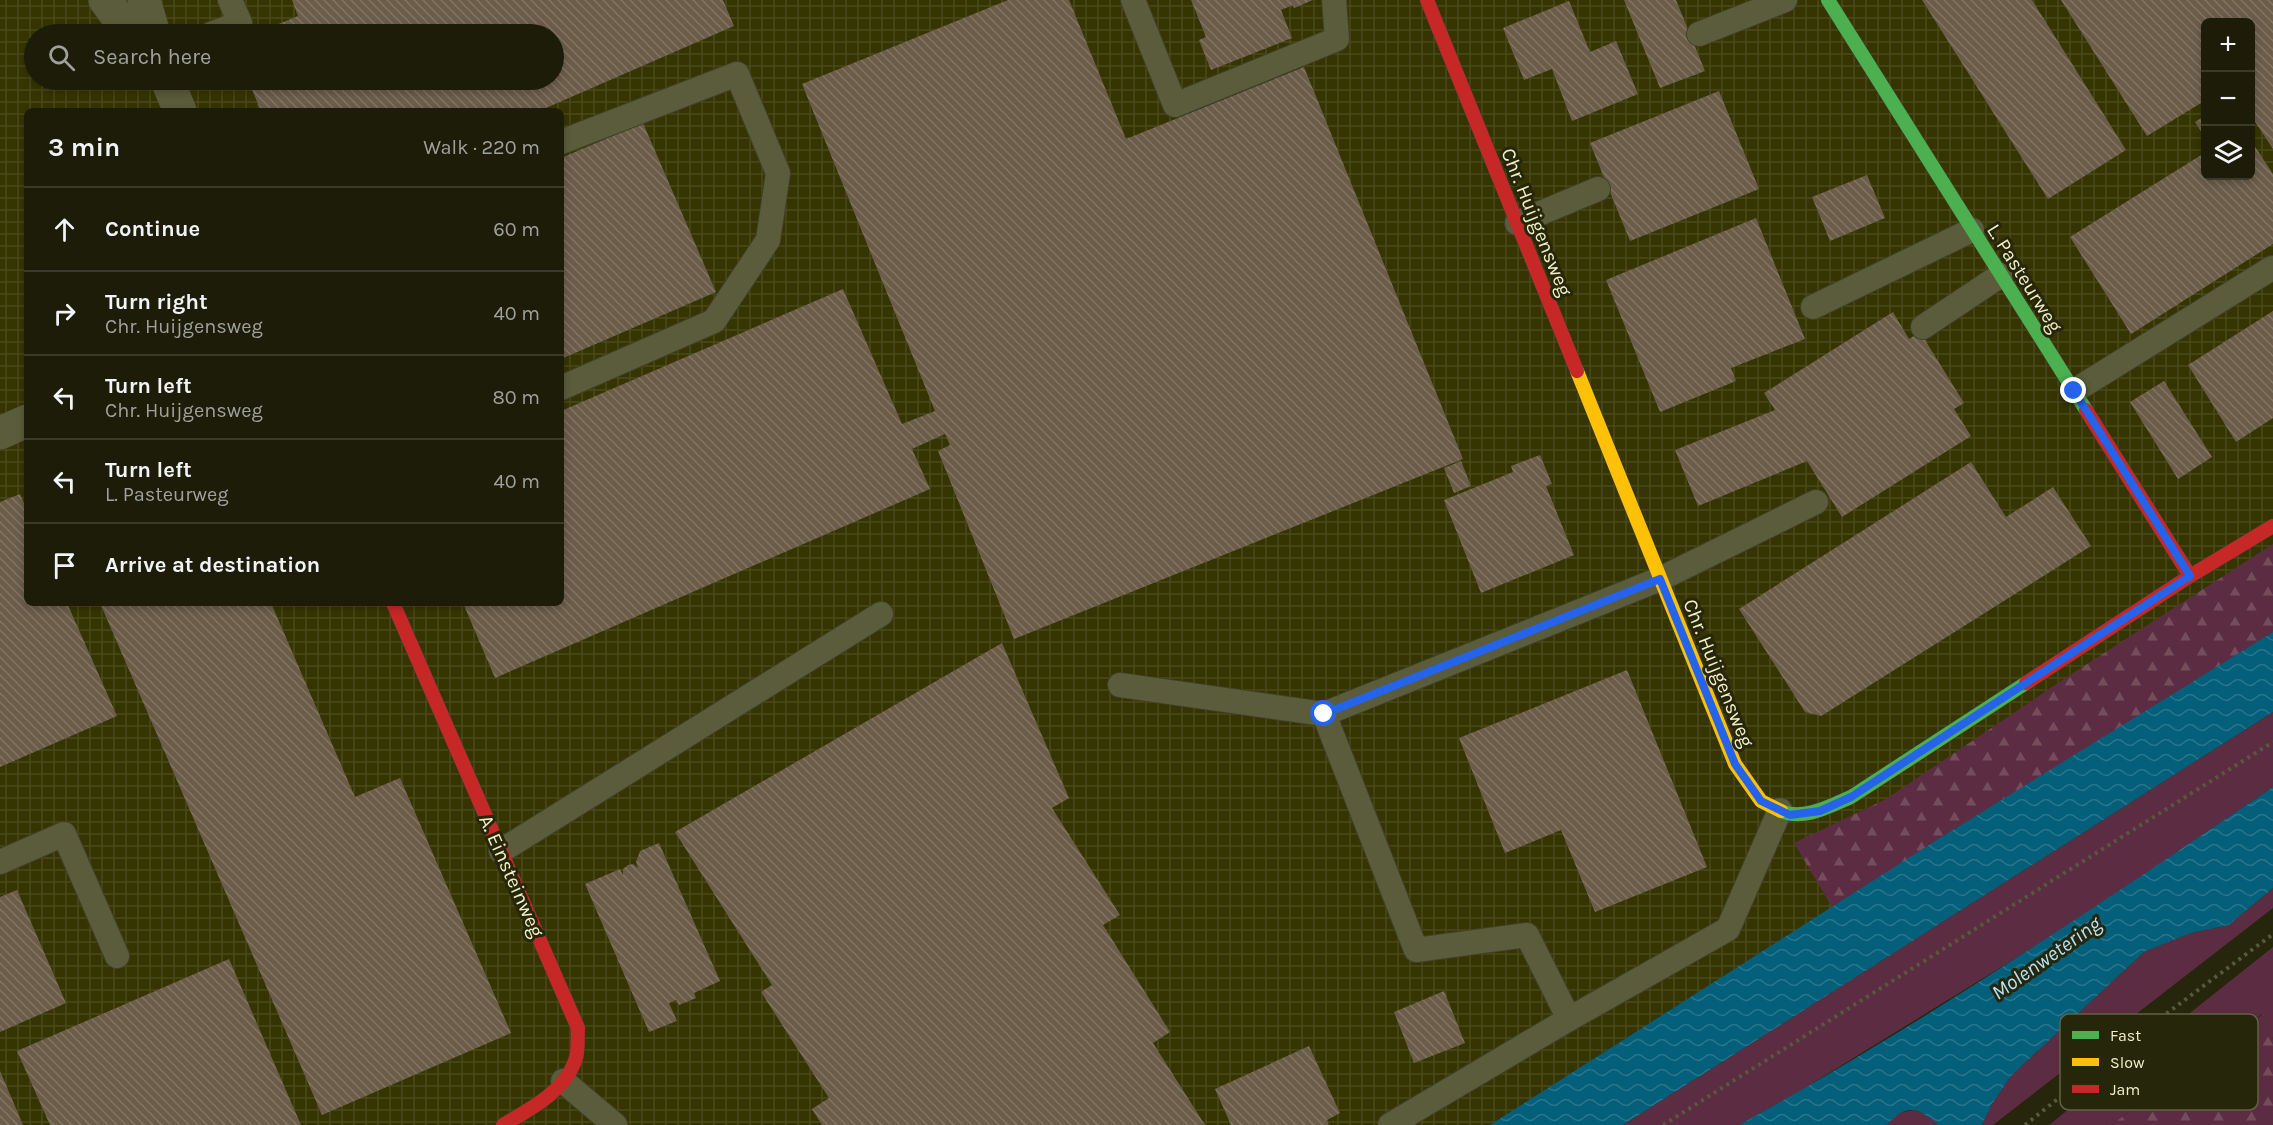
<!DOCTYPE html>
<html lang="en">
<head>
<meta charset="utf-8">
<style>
  body { margin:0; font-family:Karla,sans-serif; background:#292917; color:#f1f3f6 }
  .controls { position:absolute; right:18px; top:18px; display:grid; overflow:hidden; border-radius:9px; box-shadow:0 3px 9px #0003 }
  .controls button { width:54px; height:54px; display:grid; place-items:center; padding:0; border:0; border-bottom:2px solid #3a3a2a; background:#1c1c09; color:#f1f3f6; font:30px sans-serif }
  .stop { position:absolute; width:18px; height:18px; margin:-14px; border:4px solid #2563eb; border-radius:50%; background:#fff }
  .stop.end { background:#2563eb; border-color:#fff; box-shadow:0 2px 6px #0008 }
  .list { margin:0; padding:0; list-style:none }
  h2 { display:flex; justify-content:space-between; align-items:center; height:78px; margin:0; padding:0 24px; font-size:26px }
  h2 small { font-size:20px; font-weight:400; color:#a0a19c }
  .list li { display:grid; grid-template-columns:39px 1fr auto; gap:18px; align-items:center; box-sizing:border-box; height:84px; padding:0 24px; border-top:2px solid #3a3a2a }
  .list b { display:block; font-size:22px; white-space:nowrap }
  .list p { margin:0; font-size:20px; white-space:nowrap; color:#a0a19c }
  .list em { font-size:20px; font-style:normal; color:#a0a19c }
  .icon { flex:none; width:33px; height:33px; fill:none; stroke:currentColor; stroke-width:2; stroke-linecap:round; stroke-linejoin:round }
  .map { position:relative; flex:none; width:2273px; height:1125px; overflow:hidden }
  .search { position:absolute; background:#1c1c09; box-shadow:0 3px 9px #0003; left:24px; top:24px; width:540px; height:66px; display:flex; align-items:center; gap:15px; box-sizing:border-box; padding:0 21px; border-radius:33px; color:#a0a19c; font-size:22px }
  .panel { position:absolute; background:#1c1c09; box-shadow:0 3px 9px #0003; left:24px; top:108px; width:540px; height:498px; border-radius:9px }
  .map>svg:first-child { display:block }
  .industrial { fill:url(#industrial-grid); fill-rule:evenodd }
  .grass { fill:#5c2d42 }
  .forest { fill:url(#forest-firs) }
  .water { fill:url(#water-waves) }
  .building { fill:url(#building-back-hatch) }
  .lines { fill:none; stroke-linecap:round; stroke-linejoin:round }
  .lane-casing { stroke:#40412c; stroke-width:26 }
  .street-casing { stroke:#40412c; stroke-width:34 }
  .fast-casing { stroke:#40412c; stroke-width:15 }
  .slow-casing { stroke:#40412c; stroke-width:15 }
  .jam-casing { stroke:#40412c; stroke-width:15 }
  .path { stroke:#58583e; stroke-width:4; stroke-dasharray:3 4.5; stroke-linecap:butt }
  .lane { stroke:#5b5c3b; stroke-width:24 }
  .street { stroke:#5b5c3b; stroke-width:33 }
  .fast { stroke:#4caf50; stroke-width:14 }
  .slow { stroke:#ffc107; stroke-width:14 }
  .jam { stroke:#c62828; stroke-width:14 }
  .route { stroke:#2563eb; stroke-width:8 }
  .labels { text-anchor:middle; stroke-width:6; stroke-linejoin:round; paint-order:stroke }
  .street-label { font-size:20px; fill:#eff0c7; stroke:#26260b }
  .water-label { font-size:21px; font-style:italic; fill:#b3e3fa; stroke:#26260b }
  .key { fill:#26260b; stroke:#626343; stroke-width:1.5 }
  .key-label { font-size:16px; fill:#eff0c7 }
</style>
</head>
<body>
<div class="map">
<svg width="2273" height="1125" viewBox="0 0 2273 1125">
  <defs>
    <pattern id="industrial-grid" width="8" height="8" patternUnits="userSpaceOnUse" patternTransform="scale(1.5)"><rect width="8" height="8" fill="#363502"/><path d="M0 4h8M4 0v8" fill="none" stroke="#4a491a"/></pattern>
    <pattern id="forest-firs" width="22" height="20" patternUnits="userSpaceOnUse" patternTransform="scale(1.5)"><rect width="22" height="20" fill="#5c2d42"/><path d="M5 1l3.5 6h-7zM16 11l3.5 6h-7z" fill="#744c5c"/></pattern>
    <pattern id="water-waves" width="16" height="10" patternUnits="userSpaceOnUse" patternTransform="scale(1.5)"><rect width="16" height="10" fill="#035f7a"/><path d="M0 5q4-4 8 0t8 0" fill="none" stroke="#28768b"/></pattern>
    <pattern id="building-back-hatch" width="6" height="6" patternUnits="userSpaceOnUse" patternTransform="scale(1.5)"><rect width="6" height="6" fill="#6b5d4a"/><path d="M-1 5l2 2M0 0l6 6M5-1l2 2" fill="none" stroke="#807563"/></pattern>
  </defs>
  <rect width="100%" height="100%" fill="#26260c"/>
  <path class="industrial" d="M0 0H2273V648L1577 1125H0ZM2206 22H2250V176H2206ZM34 34H554V80H34ZM27 111H561V603H27Z"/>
  <g class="grass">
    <path d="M2273 712V787L2068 926 1795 1094 1739 1125H1623Z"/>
    <path d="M2273 888V908L1993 1125H1982L1992 1104 2011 1076 2144 952 2191 933 2229 925Z"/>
    <path d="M2273 947V1039L2262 1014 2111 1125H2049Z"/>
    <path d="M1914 1110 1928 1115 1939 1125H1887L1898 1113Z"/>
  </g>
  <g class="forest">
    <path d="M2273 544V632L1832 907 1794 843 1886 799 2067 677Z"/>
    <path d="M2263 1014 2273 1039V1125H2111Z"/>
  </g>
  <g class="water">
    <path d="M2273 632V712L1623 1125H1490L1932 843Z"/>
    <path d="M2273 787V888L2229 925 2191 933 2144 952 2011 1076 1992 1104 1982 1125H1939C1918 1107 1906 1103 1887 1125H1739C1924 1023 2099 905 2273 787Z"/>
  </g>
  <g class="building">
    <path d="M292 0H723L734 26 539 111H261L248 80H554V34H254L298 16Z"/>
    <path d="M1008 0H1069L1126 139 1304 67 1463 459 1014 639 938 451 950 445 945 434 912 449 930 489 495 678 463 603H561V411L843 289 902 424 935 411 802 84Z"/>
    <path d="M1191 0H1313L1294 8 1293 5 1281 10 1292 38 1211 70 1199 40 1206 37Z"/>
    <path d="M1624 0H1676L1705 71 1660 88Z"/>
    <path d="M1922 0H2032L2126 150 2048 199Z"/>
    <path d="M2061 0H2273V149L2250 114V22H2206V100L2147 136Z"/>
    <path d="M1569 1 1590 52 1616 41 1638 94 1572 121 1552 69 1524 80 1503 28Z"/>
    <path d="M1719 91 1759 189 1630 241 1590 143Z"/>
    <path d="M2206 115V139L2195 122Z"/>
    <path d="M643 123 716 292 561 359V158Z"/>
    <path d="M2250 139 2273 174V244L2131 334 2070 237 2206 152V176H2250Z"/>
    <path d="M1867 175 1885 218 1830 241 1812 197Z"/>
    <path d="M1756 218 1805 339 1731 368 1736 381 1660 412 1606 280Z"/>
    <path d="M2273 311V418L2236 442 2188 365Z"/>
    <path d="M1893 312 1909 339 1920 332 1964 403 1954 409 1971 436 1842 517 1807 461 1698 506 1675 450 1775 410 1764 393Z"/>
    <path d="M2164 381 2212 457 2178 479 2130 402Z"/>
    <path d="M1540 455 1552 484 1546 486 1574 555 1481 593 1444 500 1513 472 1511 466Z"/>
    <path d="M1461 461 1471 486 1454 493 1444 468Z"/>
    <path d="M1971 462 2006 517 2053 487 2091 546 1826 713 1821 716 1805 712 1739 609Z"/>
    <path d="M20 494 27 510V603H67L117 716 0 767V502Z"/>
    <path d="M100 603H271L355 797 400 778 511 1033 322 1115Z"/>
    <path d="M1002 643 1069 798 1052 808 1120 915 1103 925 1170 1032 1153 1043 1205 1125H822L812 1109 829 1098 761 992 772 985 675 832Z"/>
    <path d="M1627 670 1707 867 1595 912 1561 830 1505 853 1459 738Z"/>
    <path d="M659 843 720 981 694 993 696 998 679 1005 676 1000 669 1003 677 1021 649 1032 585 884 620 869 623 875V869L628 865 633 864 638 868 636 862 640 851Z"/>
    <path d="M17 890 66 1003 0 1032V897Z"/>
    <path d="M229 959 301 1125H50L17 1051Z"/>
    <path d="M1444 991 1465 1043 1414 1063 1394 1012Z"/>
    <path d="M1309 1046 1340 1113 1327 1120 1329 1125H1231L1215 1089Z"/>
    <path d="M0 1071 23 1125H0Z"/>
  </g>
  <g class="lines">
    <defs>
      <g id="lane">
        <path d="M1133 0 1175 105 1337 39 1334 0"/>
        <path d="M211 34 240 23 230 0"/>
        <path d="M1699 34 1785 0"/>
        <path d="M561 142 737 74 778 173 768 240 714 321 561 388"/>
        <path d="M1517 223 1598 189"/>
        <path d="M1813 307 1972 230"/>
        <path d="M1923 327 2001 275"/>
        <path d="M2074 391 2272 268"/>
        <path d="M1120 685 1324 714"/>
        <path d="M501 851 881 614"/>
        <path d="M0 862 64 834 117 956"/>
        <path d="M1569 1019 1527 935 1416 950 1324 714 1660 579 1816 502"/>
        <path d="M563 1081 615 1125"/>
        <path d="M1390 1125 1569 1019 1728 929 1780 810"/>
      </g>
      <g id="street">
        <path d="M105 0 130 34"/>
        <path d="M144 0 154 34"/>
        <path d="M167 80 180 111"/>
        <path d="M0 433 27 421"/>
      </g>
      <g id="fast">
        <path d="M1828 0 2086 410"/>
        <path d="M1781 811C1803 821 1830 806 1851 797L2026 683"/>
      </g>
      <path id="slow" d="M1577 371 1735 764 1761 801 1781 811"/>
      <g id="jam">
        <path d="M1427 0 1577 371"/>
        <path d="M2086 410 2190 576"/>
        <path d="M393 603 578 1028C577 1039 579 1051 575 1061 564 1092 530 1109 503 1125"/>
        <path d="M2026 683 2190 576 2273 526"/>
      </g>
    </defs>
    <use href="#lane" class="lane-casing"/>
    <use href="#street" class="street-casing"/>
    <use href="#fast" class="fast-casing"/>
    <use href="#slow" class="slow-casing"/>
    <use href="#jam" class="jam-casing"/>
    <g class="path">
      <path d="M1663 1125 2273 742"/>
      <path d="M2025 1125 2138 1035 2273 934"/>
    </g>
    <use href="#lane" class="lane"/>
    <use href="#street" class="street"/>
    <use href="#fast" class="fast"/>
    <use href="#slow" class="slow"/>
    <use href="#jam" class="jam"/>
  </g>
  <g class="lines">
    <path class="route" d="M1324 714 1660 579 1735 764 1761 801 1790 815 1820 811 1851 797 2190 576 2074 391"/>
  </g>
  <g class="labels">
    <g class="street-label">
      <text transform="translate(1537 222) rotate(68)" y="7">Chr. Huijgensweg</text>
      <text transform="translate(2025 278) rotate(58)" y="7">L. Pasteurweg</text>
      <text transform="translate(1719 673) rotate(68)" y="7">Chr. Huijgensweg</text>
      <text transform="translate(512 876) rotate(66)" y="7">A. Einsteinweg</text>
    </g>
    <g class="water-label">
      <text transform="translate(2046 958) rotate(-35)" y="7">Molenwetering</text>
    </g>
  </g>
  <rect x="2060" y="1014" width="198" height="96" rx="9" class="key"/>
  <rect x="2072" y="1031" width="27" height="8" fill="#4caf50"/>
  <rect x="2072" y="1058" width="27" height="8" fill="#ffc107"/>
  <rect x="2072" y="1085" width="27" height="8" fill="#c62828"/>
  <g class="key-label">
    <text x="2110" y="1041">Fast</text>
    <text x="2110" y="1068">Slow</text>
    <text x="2110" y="1095">Jam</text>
  </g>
</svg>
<div class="controls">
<button>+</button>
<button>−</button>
<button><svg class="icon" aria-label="layers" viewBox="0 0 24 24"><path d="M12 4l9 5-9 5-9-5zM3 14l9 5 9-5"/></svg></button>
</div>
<div class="stop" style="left:1324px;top:714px"></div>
<div class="stop end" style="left:2074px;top:391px"></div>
<div class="search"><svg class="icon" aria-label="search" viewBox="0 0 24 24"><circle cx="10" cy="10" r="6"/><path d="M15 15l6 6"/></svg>Search here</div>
<section class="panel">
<h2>3 min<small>Walk · 220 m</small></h2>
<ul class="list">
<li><svg class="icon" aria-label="ahead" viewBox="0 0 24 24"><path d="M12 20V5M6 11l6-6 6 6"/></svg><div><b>Continue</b></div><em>60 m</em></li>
<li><svg class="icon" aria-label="right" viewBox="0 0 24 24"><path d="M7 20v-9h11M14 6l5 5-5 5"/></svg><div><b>Turn right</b><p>Chr. Huijgensweg</p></div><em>40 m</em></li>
<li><svg class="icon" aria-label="left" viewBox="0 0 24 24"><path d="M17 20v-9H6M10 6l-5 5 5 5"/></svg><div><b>Turn left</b><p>Chr. Huijgensweg</p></div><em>80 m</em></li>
<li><svg class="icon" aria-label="left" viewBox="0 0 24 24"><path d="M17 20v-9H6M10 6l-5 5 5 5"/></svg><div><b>Turn left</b><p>L. Pasteurweg</p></div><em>40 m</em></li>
<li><svg class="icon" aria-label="arrive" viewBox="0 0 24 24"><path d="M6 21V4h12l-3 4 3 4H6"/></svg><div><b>Arrive at destination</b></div></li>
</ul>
</section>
</div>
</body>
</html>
